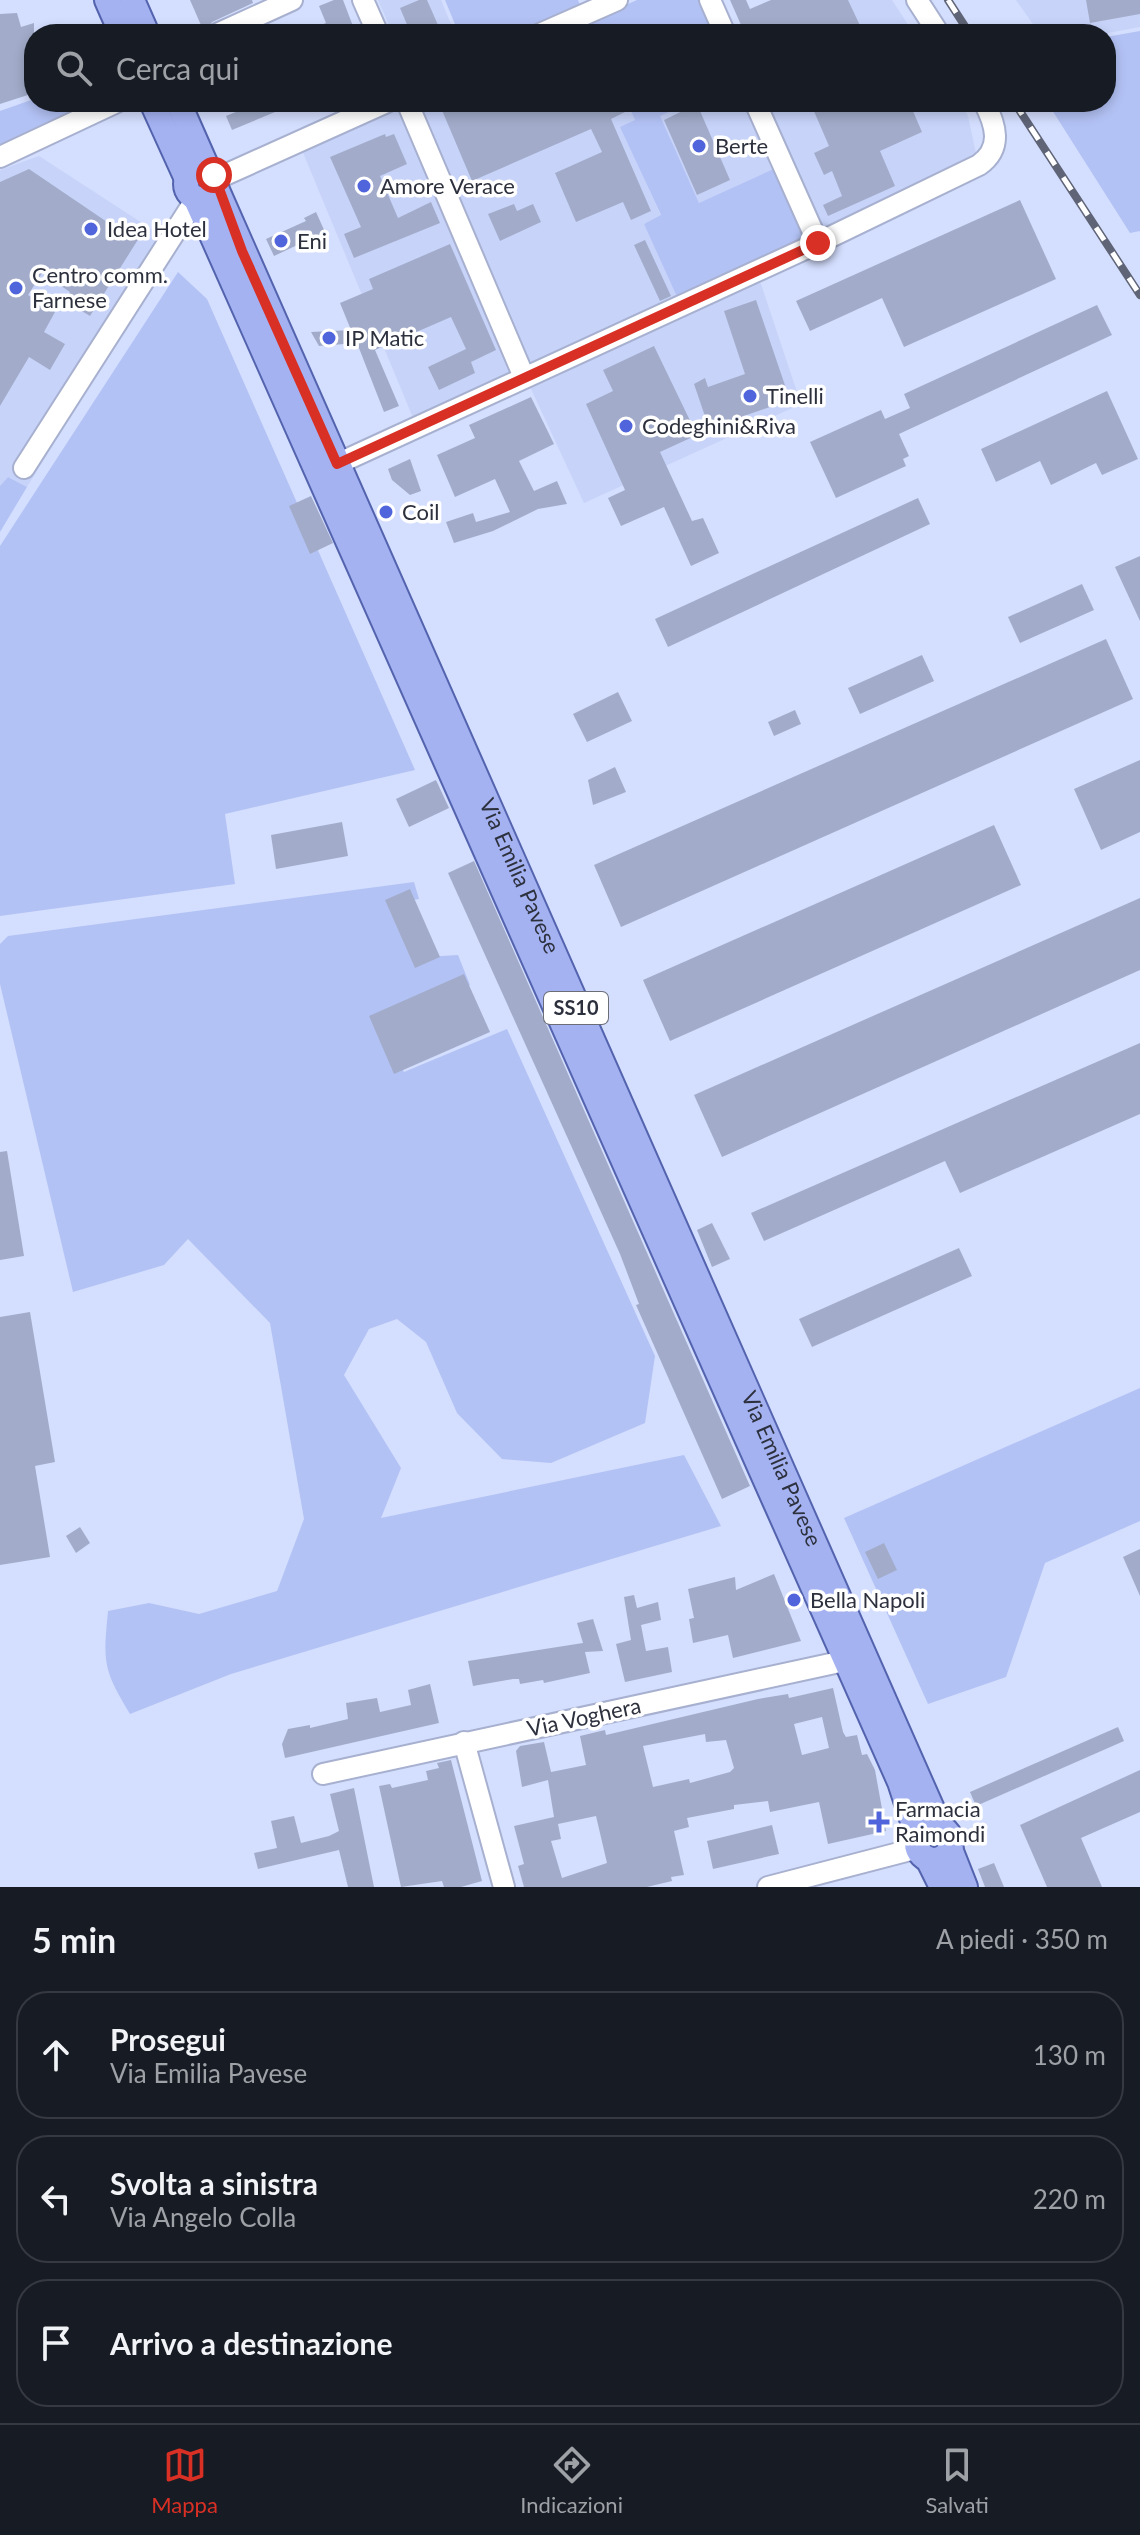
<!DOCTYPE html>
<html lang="it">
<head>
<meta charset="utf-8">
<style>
  body { margin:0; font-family:Lato,sans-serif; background:#20242c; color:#f1f3f6 }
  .stop { position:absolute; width:24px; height:24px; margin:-18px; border:6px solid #d93025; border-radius:50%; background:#fff }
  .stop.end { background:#d93025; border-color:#fff; box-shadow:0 2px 8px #0008 }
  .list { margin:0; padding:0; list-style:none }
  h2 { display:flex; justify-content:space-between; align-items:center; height:104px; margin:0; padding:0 32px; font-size:34px }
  h2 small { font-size:26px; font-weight:400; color:#9ea1a6 }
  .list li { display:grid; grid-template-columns:52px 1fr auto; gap:24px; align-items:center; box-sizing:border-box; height:128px; margin:0 16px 16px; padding:0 16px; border:2px solid #363941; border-radius:32px }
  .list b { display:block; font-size:30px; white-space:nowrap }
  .list p { margin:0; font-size:26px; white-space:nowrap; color:#9ea1a6 }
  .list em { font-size:26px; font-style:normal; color:#9ea1a6 }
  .icon { flex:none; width:44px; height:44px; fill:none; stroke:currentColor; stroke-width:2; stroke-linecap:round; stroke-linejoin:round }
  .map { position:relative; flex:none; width:1140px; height:1887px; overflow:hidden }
  .search { position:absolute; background:#171b24; box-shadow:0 4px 12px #0003; left:24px; right:24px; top:24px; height:88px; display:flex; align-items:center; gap:20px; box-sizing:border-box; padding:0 28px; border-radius:32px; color:#9ea1a6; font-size:30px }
  .sheet { height:536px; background:#171b24 }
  nav { display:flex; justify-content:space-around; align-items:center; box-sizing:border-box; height:112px; border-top:2px solid #363941; background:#171b24; font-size:22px; color:#9ea1a6 }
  nav a { display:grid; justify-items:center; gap:4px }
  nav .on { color:#d93025 }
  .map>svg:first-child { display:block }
  .built { fill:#c7d3f9 }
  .green { fill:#b3c2f5 }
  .building { fill:#a2acca; fill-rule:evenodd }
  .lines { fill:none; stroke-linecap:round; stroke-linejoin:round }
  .minor-casing { stroke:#a7b0cf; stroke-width:24 }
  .major-casing { stroke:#5363ad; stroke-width:28 }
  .minor { stroke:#fff; stroke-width:20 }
  .major { stroke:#a4b2f2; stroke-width:24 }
  .rail-casing { stroke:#5f6476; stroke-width:8 }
  .rail { stroke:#fff; stroke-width:5; stroke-dasharray:15; stroke-linecap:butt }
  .route { stroke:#d93025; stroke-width:10 }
  .poi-dot { fill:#5065db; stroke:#fff; stroke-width:3 }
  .labels { text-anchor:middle; stroke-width:7; stroke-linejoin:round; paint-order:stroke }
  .shield { fill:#fff; stroke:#6c6e77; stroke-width:2 }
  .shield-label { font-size:20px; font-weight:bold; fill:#2d303d }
  .poi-label { font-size:22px; fill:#2d303d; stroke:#fff; text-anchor:start }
  .street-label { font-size:22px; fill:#2d303d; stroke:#fff }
</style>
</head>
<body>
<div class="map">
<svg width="1140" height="1887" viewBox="0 0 1140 1887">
  <rect width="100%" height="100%" fill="#d4defe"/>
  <g class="built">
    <path d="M378 0H441L455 34H393Z"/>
    <path d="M844 0H892L914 34H769Z"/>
    <path d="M1016 0H1140V27L1102 34H1040Z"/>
    <path d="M397 102H627L635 120 621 128 661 216 644 224 755 266 801 404 584 503 525 376 416 425 299 143Z"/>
    <path d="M690 102H959L968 116 977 158 809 241 699 203 659 116Z"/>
    <path d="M39 156 176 245 27 487 8 477 0 486V170Z"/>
  </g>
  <g class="green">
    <path d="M445 0H578L580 5 515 34H459Z"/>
    <path d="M637 0H700L716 34H596L590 21Z"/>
    <path d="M1140 31V231L1130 233 1047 102H1106V37Z"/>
    <path d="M34 99V102H90L0 144V111Z"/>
    <path d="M627 102H690L660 116 699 203 776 168 809 241 679 301 644 224 661 215 620 127 635 120Z"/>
    <path d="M178 272 207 299 415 770 225 814 235 884 0 916V546Z"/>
    <path d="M8 477 27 487 0 532V486Z"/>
    <path d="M414 882 419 899 394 903 425 957 458 955 470 985 381 1029 404 1072 507 1029 655 1356 645 1423 551 1463 502 1459 457 1413 426 1342 397 1319 369 1329 344 1375 401 1468 381 1518 684 1455 721 1526 231 1674 130 1714C103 1669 103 1663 108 1611L149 1603 199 1614 277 1591 304 1519 270 1323 188 1239 164 1265 73 1292 0 984V944L8 936Z"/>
    <path d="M1140 1388V1521L1045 1563 1006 1677 928 1704 844 1518Z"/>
  </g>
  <g class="building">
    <path d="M190 0H252L253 3 212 22 204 32Z"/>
    <path d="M334 0H343L356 34H300L326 23 319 6Z"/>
    <path d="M419 0H427L442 34H411L400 8Z"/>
    <path d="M730 0H746L750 9 771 0H848L864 34H745Z"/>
    <path d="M1086 0H1140V14L1090 23Z"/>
    <path d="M17 13 21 27 34 23V93L0 104V14Z"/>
    <path d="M260 102H299L232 130 226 116Z"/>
    <path d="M455 102H621L625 112 611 119 651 211 631 220 623 202 576 222 555 173 602 152 591 129 472 181 441 108Z"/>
    <path d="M810 102H909L922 132 880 151 895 186 828 216 823 205 842 196 832 171 824 175 814 153 829 146Z"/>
    <path d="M697 104 730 180 697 195 664 120Z"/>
    <path d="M385 134 386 137 394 134 407 164 380 176 398 218 431 202 440 223 354 258 344 234 361 227 330 157Z"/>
    <path d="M29 169 113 226 115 223 139 238 90 316 65 301 70 292 42 273 28 295 55 312 44 332 65 344 50 370 29 357 0 406V182Z"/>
    <path d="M1020 200 1056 279 904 347 882 298 810 331 796 301Z"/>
    <path d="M514 204 517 211 533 204 541 222 500 241 488 214Z"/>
    <path d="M316 212 325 232 274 256 266 239 306 221 304 218Z"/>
    <path d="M645 240 671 296 660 301 634 245Z"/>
    <path d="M450 244 496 350 471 362 475 373 439 390 428 367 466 349 451 317 375 350 399 406 384 412 357 343 319 346 311 332 351 330 340 303 373 289 369 279Z"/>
    <path d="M756 300 790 400 709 428 694 384 705 378 708 387 745 374 724 311Z"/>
    <path d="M1097 305 1112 335 899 434 909 456 903 459 906 466 836 498 810 442 881 410 885 419 910 408 904 394Z"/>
    <path d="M654 346 697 435 660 452 692 521 703 518 719 553 691 566 664 507 621 526 608 498 625 490 586 404 613 391 603 370Z"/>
    <path d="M1107 391 1138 459 1102 475 1096 463 1051 485 1040 461 996 482 981 449Z"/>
    <path d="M531 397 554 444 519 461 534 491 557 481 567 504 538 509 493 531 454 543 446 522 473 513 476 522 510 512 495 479 455 497 437 455 475 438 469 425Z"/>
    <path d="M410 459 421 491 410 495 392 480 388 469Z"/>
    <path d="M311 496 333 543 310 554 289 506Z"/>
    <path d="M918 498 930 524 668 647 655 619Z"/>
    <path d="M1140 556V621L1115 567Z"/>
    <path d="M1082 584 1094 610 1020 643 1008 617Z"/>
    <path d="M1106 639 1133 699 621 927 594 865Z"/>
    <path d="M922 655 934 681 860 714 848 688Z"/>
    <path d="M618 692 632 721 587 742 573 714Z"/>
    <path d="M795 710 801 724 774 736 768 722Z"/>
    <path d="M1140 760V832L1101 850 1074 789Z"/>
    <path d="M615 767 626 792 593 805 588 780Z"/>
    <path d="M436 780 449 808 409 827 396 799Z"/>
    <path d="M342 822 348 856 276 869 271 835Z"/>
    <path d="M994 825 1021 885 670 1041 643 980Z"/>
    <path d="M474 861 750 1486 722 1499 636 1305 639 1304 620 1254 448 873Z"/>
    <path d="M410 889 440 957 415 968 385 900Z"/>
    <path d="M1140 898V970L722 1157 694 1095Z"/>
    <path d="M464 974 490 1032 394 1074 369 1016Z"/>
    <path d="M1140 1043V1114L960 1193 945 1161 764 1241 751 1213Z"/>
    <path d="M7 1151 24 1256 0 1260V1152Z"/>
    <path d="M712 1223 730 1259 712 1267 697 1230Z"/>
    <path d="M959 1248 972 1276 812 1347 799 1319Z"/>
    <path d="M30 1312 55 1462 35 1466 50 1557 0 1565V1317Z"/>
    <path d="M80 1527 90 1543 76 1553 66 1536Z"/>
    <path d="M884 1543 897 1570 878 1579 865 1552Z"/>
    <path d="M1140 1549V1596L1123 1557Z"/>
    <path d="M774 1574 801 1641 733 1658 728 1635 693 1643 689 1619 694 1618 688 1589 735 1577 736 1590Z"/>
    <path d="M634 1595 637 1608 658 1602 661 1620 641 1625 646 1651 668 1647 672 1672 625 1682 616 1644 631 1640 624 1597Z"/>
    <path d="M593 1619 603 1651 585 1652 590 1673 544 1683 543 1680 520 1684 519 1679H513L473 1686 468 1661 583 1643 577 1623Z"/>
    <path d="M430 1684 439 1723 285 1758 282 1744 288 1729 310 1725V1728L348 1719 346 1703 377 1698 380 1712 411 1705 408 1690Z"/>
    <path d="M833 1688 843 1732 846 1737 857 1735 862 1755 867 1754 875 1770 886 1831 828 1844 819 1802 770 1812 768 1801 734 1805V1809L687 1818 689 1827 674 1831 684 1875 671 1877 672 1881 647 1887H524L518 1866 524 1864 514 1826 554 1817 548 1780 522 1787 516 1751 520 1746 544 1742 551 1772 586 1765 580 1736 605 1730 606 1735 758 1699 788 1694 789 1698ZM822 1717 829 1748 802 1755 794 1724ZM705 1734 706 1742 726 1740 734 1768 730 1772 690 1783 689 1779 653 1787 643 1746ZM596 1816 607 1863 562 1878 551 1841 561 1839 558 1824Z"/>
    <path d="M1118 1727 1124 1741 976 1806 970 1792Z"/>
    <path d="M451 1760 482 1881 461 1887H444L442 1881 401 1887 379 1786 390 1784 392 1788 428 1780 426 1771 439 1768 437 1763Z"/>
    <path d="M1140 1770V1812L1081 1838 1102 1887H1047L1020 1825Z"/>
    <path d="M354 1788 374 1887H348L339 1850 258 1869 254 1853 277 1848 271 1821 294 1816 301 1843 329 1836 339 1831 330 1794Z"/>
    <path d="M772 1825 779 1854 713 1869 707 1841Z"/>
    <path d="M994 1863 1004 1887H985L978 1869Z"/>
  </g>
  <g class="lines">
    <defs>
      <g id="minor">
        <path d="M363 0 378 34"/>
        <path d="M710 0 725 34"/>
        <path d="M917 0 939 34"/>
        <path d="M217 34 292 0"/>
        <path d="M540 34 617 0"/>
        <path d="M407 102 524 377"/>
        <path d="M755 102 818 243"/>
        <path d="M0 157 117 102"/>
        <path d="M216 179 387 102"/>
        <path d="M337 464 818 243 979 165C1003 148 996 125 984 102"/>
        <path d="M24 468 196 199"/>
        <path d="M464 1742 504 1887"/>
        <path d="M323 1774 844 1661"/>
        <path d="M768 1887 918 1848"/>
      </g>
      <g id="major">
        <path d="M107 0 122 34"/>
        <path d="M132 0 147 34"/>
        <path d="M152 102 187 179"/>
        <path d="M178 102 208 170"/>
        <circle cx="201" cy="184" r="15"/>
        <path id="s1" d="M216 188 940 1827"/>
        <path d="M196 199 900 1782 918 1837"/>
        <circle cx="934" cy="1843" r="17"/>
        <path d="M950 1849 965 1887"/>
        <path d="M928 1859 942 1887"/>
      </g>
    </defs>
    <use href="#minor" class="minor-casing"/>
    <use href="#major" class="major-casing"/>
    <use href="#minor" class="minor"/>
    <use href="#major" class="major"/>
    <defs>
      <g id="rail">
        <path d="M948 0 970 34"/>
        <path d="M1014 102 1140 295"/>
      </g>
    </defs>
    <use href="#rail" class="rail-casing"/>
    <use href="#rail" class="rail"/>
  </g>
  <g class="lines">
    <path class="route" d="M214 175 242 251 337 464 818 243"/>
  </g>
  <g class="poi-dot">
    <circle cx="699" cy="146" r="8"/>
    <circle cx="364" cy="186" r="8"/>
    <circle cx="91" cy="229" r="8"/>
    <circle cx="281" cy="241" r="8"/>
    <circle cx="16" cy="288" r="8"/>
    <circle cx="329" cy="338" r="8"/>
    <circle cx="750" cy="396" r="8"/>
    <circle cx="626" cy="426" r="8"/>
    <circle cx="386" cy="512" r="8"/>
    <circle cx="794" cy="1600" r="8"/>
    <path d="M875 1810h8v8h8v8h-8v8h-8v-8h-8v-8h8z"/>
  </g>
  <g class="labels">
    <rect class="shield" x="544" y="992" width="64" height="32" rx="6"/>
    <g class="shield-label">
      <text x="576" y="1015">SS10</text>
    </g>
    <g class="poi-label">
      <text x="715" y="154">Berte</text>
      <text x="380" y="194">Amore Verace</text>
      <text x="107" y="237">Idea Hotel</text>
      <text x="297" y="249">Eni</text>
      <text x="32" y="283">Centro comm.<tspan x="32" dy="25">Farnese</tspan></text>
      <text x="345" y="346">IP Matic</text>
      <text x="766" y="404">Tinelli</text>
      <text x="642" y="434">Codeghini&amp;Riva</text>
      <text x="402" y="520">Coil</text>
      <text x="810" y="1608">Bella Napoli</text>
      <text x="895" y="1817">Farmacia<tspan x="895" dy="25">Raimondi</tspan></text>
    </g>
    <g class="street-label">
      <text dy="8" stroke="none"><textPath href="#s1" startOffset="752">Via Emilia Pavese</textPath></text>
      <text dy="8" stroke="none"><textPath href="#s1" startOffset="1400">Via Emilia Pavese</textPath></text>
      <text transform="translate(584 1717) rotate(-12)" y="8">Via Voghera</text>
    </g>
  </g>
</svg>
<div class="stop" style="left:214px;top:175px"></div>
<div class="stop end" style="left:818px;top:243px"></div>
<div class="search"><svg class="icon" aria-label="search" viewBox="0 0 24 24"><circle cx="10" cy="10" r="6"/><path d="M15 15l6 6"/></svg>Cerca qui</div>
</div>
<section class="sheet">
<h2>5 min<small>A piedi · 350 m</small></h2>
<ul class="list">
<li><svg class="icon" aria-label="ahead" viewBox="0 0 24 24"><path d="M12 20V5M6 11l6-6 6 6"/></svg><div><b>Prosegui</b><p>Via Emilia Pavese</p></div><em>130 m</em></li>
<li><svg class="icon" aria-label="left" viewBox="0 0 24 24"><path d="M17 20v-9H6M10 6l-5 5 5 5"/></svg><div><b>Svolta a sinistra</b><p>Via Angelo Colla</p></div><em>220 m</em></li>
<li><svg class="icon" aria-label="arrive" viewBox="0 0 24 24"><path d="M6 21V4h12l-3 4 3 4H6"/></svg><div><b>Arrivo a destinazione</b></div></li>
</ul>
</section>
<nav>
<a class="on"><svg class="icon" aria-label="map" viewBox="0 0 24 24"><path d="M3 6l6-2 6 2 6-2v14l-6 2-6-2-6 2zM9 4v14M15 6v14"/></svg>Mappa</a>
<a><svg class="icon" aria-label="directions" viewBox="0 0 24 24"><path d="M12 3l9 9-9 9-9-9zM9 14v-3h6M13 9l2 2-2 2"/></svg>Indicazioni</a>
<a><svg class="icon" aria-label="saved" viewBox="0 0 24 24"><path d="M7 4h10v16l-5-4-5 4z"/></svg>Salvati</a>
</nav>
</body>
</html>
